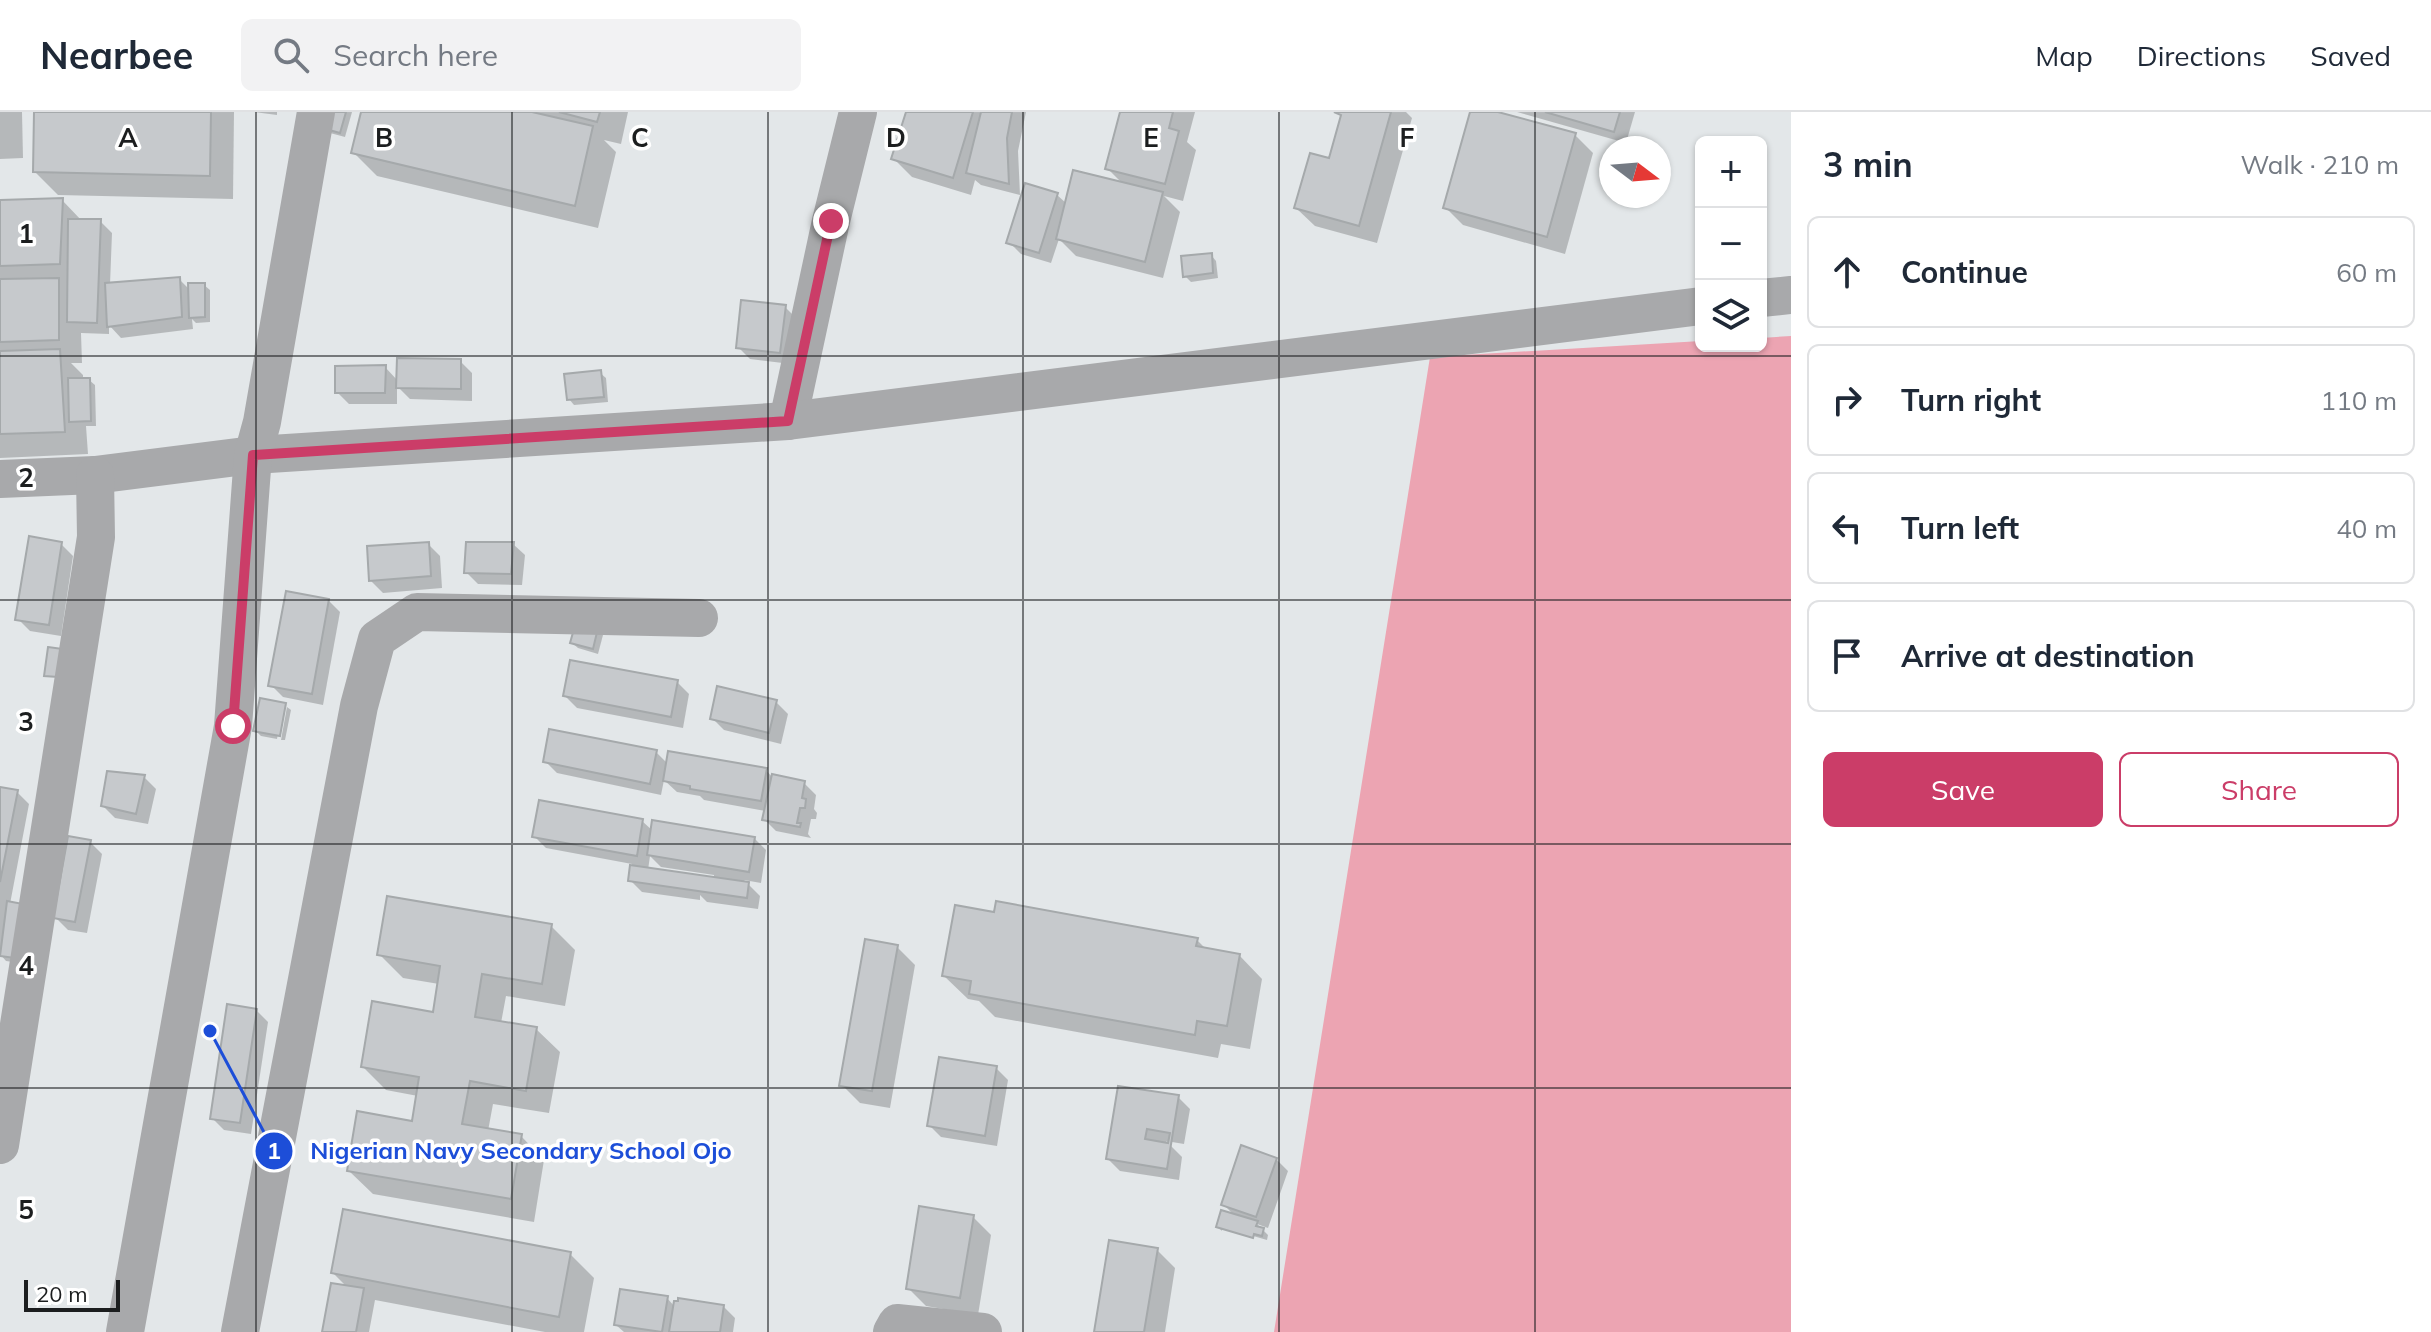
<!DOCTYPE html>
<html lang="en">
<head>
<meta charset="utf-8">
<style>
  body { margin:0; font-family:Mulish,sans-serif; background:#f2f2f3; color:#1f2937 }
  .controls { position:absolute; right:24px; top:24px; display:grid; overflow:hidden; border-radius:12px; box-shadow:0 2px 6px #0004 }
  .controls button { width:72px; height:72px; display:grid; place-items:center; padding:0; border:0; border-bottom:2px solid #e0e1e3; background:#fff; color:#1f2937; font:40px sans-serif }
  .compass { position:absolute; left:1599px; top:24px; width:72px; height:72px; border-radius:50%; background:#fff; box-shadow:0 2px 6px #0004; rotate:106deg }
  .scale { position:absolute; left:24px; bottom:20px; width:96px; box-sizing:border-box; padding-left:8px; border:4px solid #1c1e1f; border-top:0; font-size:22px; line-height:28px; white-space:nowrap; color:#1c1e1f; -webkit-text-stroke:6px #fff; paint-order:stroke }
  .stop { position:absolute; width:24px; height:24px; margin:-18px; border:6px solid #cb3d68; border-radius:50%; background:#fff }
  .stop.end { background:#cb3d68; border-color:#fff; box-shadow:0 2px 8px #0008 }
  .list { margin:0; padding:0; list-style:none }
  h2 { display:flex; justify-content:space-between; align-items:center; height:104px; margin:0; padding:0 32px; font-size:34px }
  h2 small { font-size:26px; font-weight:400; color:#747a83 }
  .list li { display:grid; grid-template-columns:52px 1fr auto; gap:24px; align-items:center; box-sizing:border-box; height:112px; margin:0 16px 16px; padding:0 16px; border:2px solid #e0e1e3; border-radius:12px }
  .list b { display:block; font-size:30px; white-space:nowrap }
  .list em { font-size:26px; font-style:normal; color:#747a83 }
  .actions { display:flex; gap:16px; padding:24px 32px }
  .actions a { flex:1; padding:18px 0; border:2px solid #cb3d68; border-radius:12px; text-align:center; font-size:28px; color:#cb3d68 }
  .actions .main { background:#cb3d68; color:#fff }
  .icon { flex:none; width:44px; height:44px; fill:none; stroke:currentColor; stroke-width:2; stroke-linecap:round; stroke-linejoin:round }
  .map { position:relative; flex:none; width:1791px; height:1220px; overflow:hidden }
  header { display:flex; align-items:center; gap:48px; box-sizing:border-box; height:112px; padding:0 40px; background:#fff; border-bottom:2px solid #e0e1e3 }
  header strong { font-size:38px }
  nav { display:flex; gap:44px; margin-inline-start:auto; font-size:28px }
  .search { width:560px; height:72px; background:#f2f2f3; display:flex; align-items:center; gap:20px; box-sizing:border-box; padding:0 28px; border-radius:12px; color:#747a83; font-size:30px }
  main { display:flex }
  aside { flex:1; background:#fff }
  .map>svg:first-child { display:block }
  .green { fill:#eca4b2 }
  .shadow { fill:#0003; fill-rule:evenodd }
  .building { fill:#c6c9cc; stroke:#a5a9ab; stroke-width:2; fill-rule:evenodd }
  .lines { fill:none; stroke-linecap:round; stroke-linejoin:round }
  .minor { stroke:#a8a9ab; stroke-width:38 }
  .route { stroke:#cb3d68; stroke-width:10 }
  .grid { fill:none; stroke:#1c1e1f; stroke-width:2; stroke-opacity:0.55 }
  .grid-label { font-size:26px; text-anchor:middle; font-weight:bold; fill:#1c1e1f; stroke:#fff; stroke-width:7; stroke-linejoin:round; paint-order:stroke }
  .leader { fill:none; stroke:#1d4ed8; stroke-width:3 }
  .callout-dot { fill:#1d4ed8; stroke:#fff; stroke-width:3 }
  .mark-label { font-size:24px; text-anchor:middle; font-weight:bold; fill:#fff }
  .callout-label { font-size:24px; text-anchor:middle; font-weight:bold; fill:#1d4ed8; stroke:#fff; stroke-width:7; stroke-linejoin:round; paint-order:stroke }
</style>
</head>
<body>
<header>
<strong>Nearbee</strong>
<div class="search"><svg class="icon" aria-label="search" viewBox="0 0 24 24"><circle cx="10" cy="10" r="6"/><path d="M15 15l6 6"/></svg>Search here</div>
<nav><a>Map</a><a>Directions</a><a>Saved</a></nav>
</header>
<main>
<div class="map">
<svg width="1791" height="1220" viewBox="0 0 1791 1220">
  <rect width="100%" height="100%" fill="#e3e7e9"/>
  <path class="green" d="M1791 224V1220H1274L1430 245 1701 229V234H1761V226Z"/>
  <g class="shadow">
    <path d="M0 0H22L23 46 0 47Z"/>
    <path d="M36 0H234L233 87 58 83 35 60Z"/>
    <path d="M254 0H277V3Z"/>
    <path d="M328 0H352L345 25 330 21Z"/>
    <path d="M363 0H628L621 32 604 28 616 40 598 116 377 64 353 40Z"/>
    <path d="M908 0H1026L1018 39 1020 83 981 73 975 68 971 83 912 65 894 47Z"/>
    <path d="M1122 0H1195L1187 30 1196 38 1183 89 1164 84 1180 100 1163 166 1076 144 1059 127 1051 151 1021 142 1009 130 1056 82 1067 92 1123 72 1108 57Z"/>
    <path d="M1337 0H1406L1412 6 1377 131 1315 114 1296 96 1330 49 1343 6Z"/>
    <path d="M1472 0H1491L1575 23 1593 41 1565 142 1463 113 1445 95Z"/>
    <path d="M1517 0H1635L1626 31Z"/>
    <path d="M62 88 82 109H100L112 121 110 173 179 167 190 178 204 173 210 178V210L196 211 192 207 193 217 121 226 109 213V222L81 221 82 251H71L83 263V268H89L95 273 96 314H86L88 342 0 346V90Z"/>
    <path d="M1211 143 1216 149 1218 166 1191 170 1185 164Z"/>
    <path d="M785 195 797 207 791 252 750 247 738 235Z"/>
    <path d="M460 249 472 261V289L410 287 397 274V292H349L337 280 385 255 398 269Z"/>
    <path d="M600 261 606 266 608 290 574 293 569 287Z"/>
    <path d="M61 432 73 444 61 524 30 519 18 507Z"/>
    <path d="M428 432 440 444 442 476 383 481 371 469Z"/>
    <path d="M513 432 525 443 522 473 478 472 466 460Z"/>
    <path d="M328 488 340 500 323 593 283 585 271 573Z"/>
    <path d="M597 518 603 523 598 542 578 536 572 531Z"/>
    <path d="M677 570 689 582 683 616 577 596 565 584Z"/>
    <path d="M261 588 287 594H283L277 627 261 624 255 618Z"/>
    <path d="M776 590 788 602 781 632 724 618 712 606Z"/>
    <path d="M287 595 291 598 285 628H281Z"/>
    <path d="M656 640 668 652 766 658 772 665 804 671 816 683 814 697 817 701 816 707H811L808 722 811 726 776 719 764 707 766 699 704 688 700 684 677 680 664 668 661 683 557 661 545 649Z"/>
    <path d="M144 665 156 677 148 712 115 706 103 694Z"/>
    <path d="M17 680 29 692 10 792 20 851 6 849 0 842V685Z"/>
    <path d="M642 709 653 719 754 726 766 738 761 771 744 768 760 784 758 797 707 790 700 783V788L642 780 630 768 632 752 546 736 534 724ZM650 744 661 755 714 763V767L648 758Z"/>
    <path d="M90 730 102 742 87 821 68 818 56 806Z"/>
    <path d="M551 814 575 838 565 894 506 884 501 911 536 917 560 940 549 1001 493 992 488 1019 521 1024 544 1048 534 1110 373 1082 349 1059 413 1011 418 984 386 978 363 955 434 902 439 872 403 866 380 843Z"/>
    <path d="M1197 828 1207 838 1239 843 1262 867 1250 937 1221 932 1218 946 995 905 979 889 968 887 944 864Z"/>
    <path d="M897 835 915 853 890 996 860 991 842 973Z"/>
    <path d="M256 898 268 910 251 1022 224 1018 212 1006Z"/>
    <path d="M996 956 1008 968 997 1034 941 1025 929 1013Z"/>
    <path d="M1178 985 1190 997 1184 1032 1166 1029 1182 1045 1179 1068 1120 1059 1108 1047Z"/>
    <path d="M1276 1047 1288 1059 1268 1116 1257 1112 1268 1123 1267 1128 1222 1115V1119L1218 1115 1235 1104 1223 1092Z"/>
    <path d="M973 1105 991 1123 978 1203 926 1194 908 1176Z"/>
    <path d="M1157 1138 1175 1156 1165 1220H1096Z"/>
    <path d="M570 1142 594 1166 584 1220H545L375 1188 369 1220H324L348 1176 333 1161Z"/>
    <path d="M667 1186 675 1195 723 1194 735 1206 733 1220H624L616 1213Z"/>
  </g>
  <g class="building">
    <path d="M34 0H211L210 64 33 60Z"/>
    <path d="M326 0H346L340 21 322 16Z"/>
    <path d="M361 0H532L593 14 575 94 351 41Z"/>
    <path d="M559 0H600L597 10Z"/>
    <path d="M906 0H973L953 66 891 47Z"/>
    <path d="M981 0H1012L1007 26 1009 72 966 61Z"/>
    <path d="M1120 0H1173L1169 16 1179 19 1165 72 1105 57Z"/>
    <path d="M1391 0 1359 114 1294 96 1310 41 1329 46 1341 3 1334 0Z"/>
    <path d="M1470 0H1498L1576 21 1547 125 1443 96Z"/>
    <path d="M1545 0H1620L1614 20Z"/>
    <path d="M1073 58 1163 80 1145 150 1056 127Z"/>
    <path d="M1025 71 1058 81 1039 141 1006 131Z"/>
    <path d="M63 86 60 152 0 154V88Z"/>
    <path d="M68 107H101L97 211 67 210Z"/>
    <path d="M1212 141 1213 161 1183 165 1181 144Z"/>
    <path d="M180 165 182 205 107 215 105 171Z"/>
    <path d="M59 166V228L0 230V167Z"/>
    <path d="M188 171H205V205L189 206Z"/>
    <path d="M741 188 786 193 780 241 736 236Z"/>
    <path d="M60 237 65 320 0 322V239Z"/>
    <path d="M397 246 461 247V277L396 276Z"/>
    <path d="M386 253 385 281H335V254Z"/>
    <path d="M601 258 604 285 567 288 564 262Z"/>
    <path d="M68 266H90L91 309 69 310Z"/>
    <path d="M29 424 62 430 49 513 15 508Z"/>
    <path d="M429 430 431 464 369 469 367 434Z"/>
    <path d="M466 430H514L511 462 464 461Z"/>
    <path d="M286 479 329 487 312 582 268 574Z"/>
    <path d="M576 510 598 516 593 537 570 531Z"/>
    <path d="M48 535 63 537 58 565 44 564Z"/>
    <path d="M570 548 678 568 671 605 563 584Z"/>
    <path d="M717 574 777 588 769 621 710 607Z"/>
    <path d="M260 586 286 591 280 624 253 619Z"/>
    <path d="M549 617 657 638 650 672 543 650Z"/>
    <path d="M668 639 767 656 761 689 690 677V674L663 669Z"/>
    <path d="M107 659 145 663 136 702 101 694Z"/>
    <path d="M772 662 805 669 802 686 806 687 805 696H800L797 711H801L800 715 762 708Z"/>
    <path d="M0 675 18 678 0 770Z"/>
    <path d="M539 688 643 707 637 744 532 725Z"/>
    <path d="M652 708 755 725 749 760 647 743Z"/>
    <path d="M68 724 91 728 75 810 53 806Z"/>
    <path d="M630 753 749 770 747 786 628 769Z"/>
    <path d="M387 784 552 812 542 872 482 862 475 905 537 915 526 979 470 969 462 1012 522 1022 511 1087 347 1059 357 999 412 1009 419 965 361 955 372 889 433 900 440 854 377 843Z"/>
    <path d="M7 789 23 792 15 846 0 844Z"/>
    <path d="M996 789 1198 826 1196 834 1240 842 1227 914 1197 909 1195 923 969 882 971 869 942 864 955 793 994 800Z"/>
    <path d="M865 827 898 833 872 979 839 974Z"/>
    <path d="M227 892 257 897 240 1011 210 1007Z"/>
    <path d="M939 945 997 954 985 1024 927 1014Z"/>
    <path d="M1118 974 1179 983 1167 1057 1106 1047ZM1147 1017 1170 1021 1168 1031 1145 1027Z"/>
    <path d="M1241 1033 1277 1046 1256 1105 1221 1093Z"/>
    <path d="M919 1094 974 1103 960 1186 906 1177Z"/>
    <path d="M343 1097 571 1140 559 1205 331 1161Z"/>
    <path d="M1221 1098 1258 1109 1256 1114 1264 1116 1262 1124 1254 1122 1253 1126 1216 1115Z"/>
    <path d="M1109 1128 1158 1136 1144 1220H1094Z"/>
    <path d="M331 1171 364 1176 356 1220H322Z"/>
    <path d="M620 1177 668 1184 662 1220 614 1213Z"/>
    <path d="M678 1186 724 1193 720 1220H669L674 1189H678Z"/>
  </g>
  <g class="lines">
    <g class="minor">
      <path d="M1761 186 1791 183"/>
      <path d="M788 309 831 109 858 0"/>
      <path d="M0 367 95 363 253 343 788 309 1701 194"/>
      <path d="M0 1033 96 425 95 363"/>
      <path d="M125 1220 233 614 253 343 262 310 316 0"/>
      <path d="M240 1220 359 594 377 527 417 500 699 506"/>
      <path d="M892 1220 897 1211 983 1220"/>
    </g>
  </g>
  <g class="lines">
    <path class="route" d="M233 614 253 343 788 309 831 109"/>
  </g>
  <path class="grid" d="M256 0V1220M512 0V1220M768 0V1220M1023 0V1220M1279 0V1220M1535 0V1220M0 244H1791M0 488H1791M0 732H1791M0 976H1791"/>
  <g class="grid-label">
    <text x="128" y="35">A</text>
    <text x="384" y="35">B</text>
    <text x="640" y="35">C</text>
    <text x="896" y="35">D</text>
    <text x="1151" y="35">E</text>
    <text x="1407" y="35">F</text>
    <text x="26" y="131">1</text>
    <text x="26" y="375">2</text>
    <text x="26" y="619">3</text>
    <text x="26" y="863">4</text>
    <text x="26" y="1107">5</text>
  </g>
  <path class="leader" d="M210 919L274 1039"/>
  <g class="callout-dot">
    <circle cx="210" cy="919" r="8"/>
    <circle cx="274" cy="1039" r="20"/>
  </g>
  <g class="mark-label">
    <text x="274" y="1047">1</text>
  </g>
  <g class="callout-label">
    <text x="521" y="1047">Nigerian Navy Secondary School Ojo</text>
  </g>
</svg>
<div class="controls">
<button>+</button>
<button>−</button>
<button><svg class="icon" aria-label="layers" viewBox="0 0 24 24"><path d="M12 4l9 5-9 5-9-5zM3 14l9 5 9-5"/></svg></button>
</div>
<svg class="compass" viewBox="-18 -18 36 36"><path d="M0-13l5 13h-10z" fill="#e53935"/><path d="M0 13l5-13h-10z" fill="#747a83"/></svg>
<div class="scale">20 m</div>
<div class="stop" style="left:233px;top:614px"></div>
<div class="stop end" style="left:831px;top:109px"></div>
</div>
<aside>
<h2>3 min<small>Walk · 210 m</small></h2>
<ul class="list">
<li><svg class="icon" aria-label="ahead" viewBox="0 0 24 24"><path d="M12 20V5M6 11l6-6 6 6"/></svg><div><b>Continue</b></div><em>60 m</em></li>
<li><svg class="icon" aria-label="right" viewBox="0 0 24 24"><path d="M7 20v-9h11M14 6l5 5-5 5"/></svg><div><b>Turn right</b></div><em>110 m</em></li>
<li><svg class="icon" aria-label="left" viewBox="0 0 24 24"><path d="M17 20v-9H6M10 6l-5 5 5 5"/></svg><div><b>Turn left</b></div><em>40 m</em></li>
<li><svg class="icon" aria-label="arrive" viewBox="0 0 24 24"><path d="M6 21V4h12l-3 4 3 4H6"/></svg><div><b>Arrive at destination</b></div></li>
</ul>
<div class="actions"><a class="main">Save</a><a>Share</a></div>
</aside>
</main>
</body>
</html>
